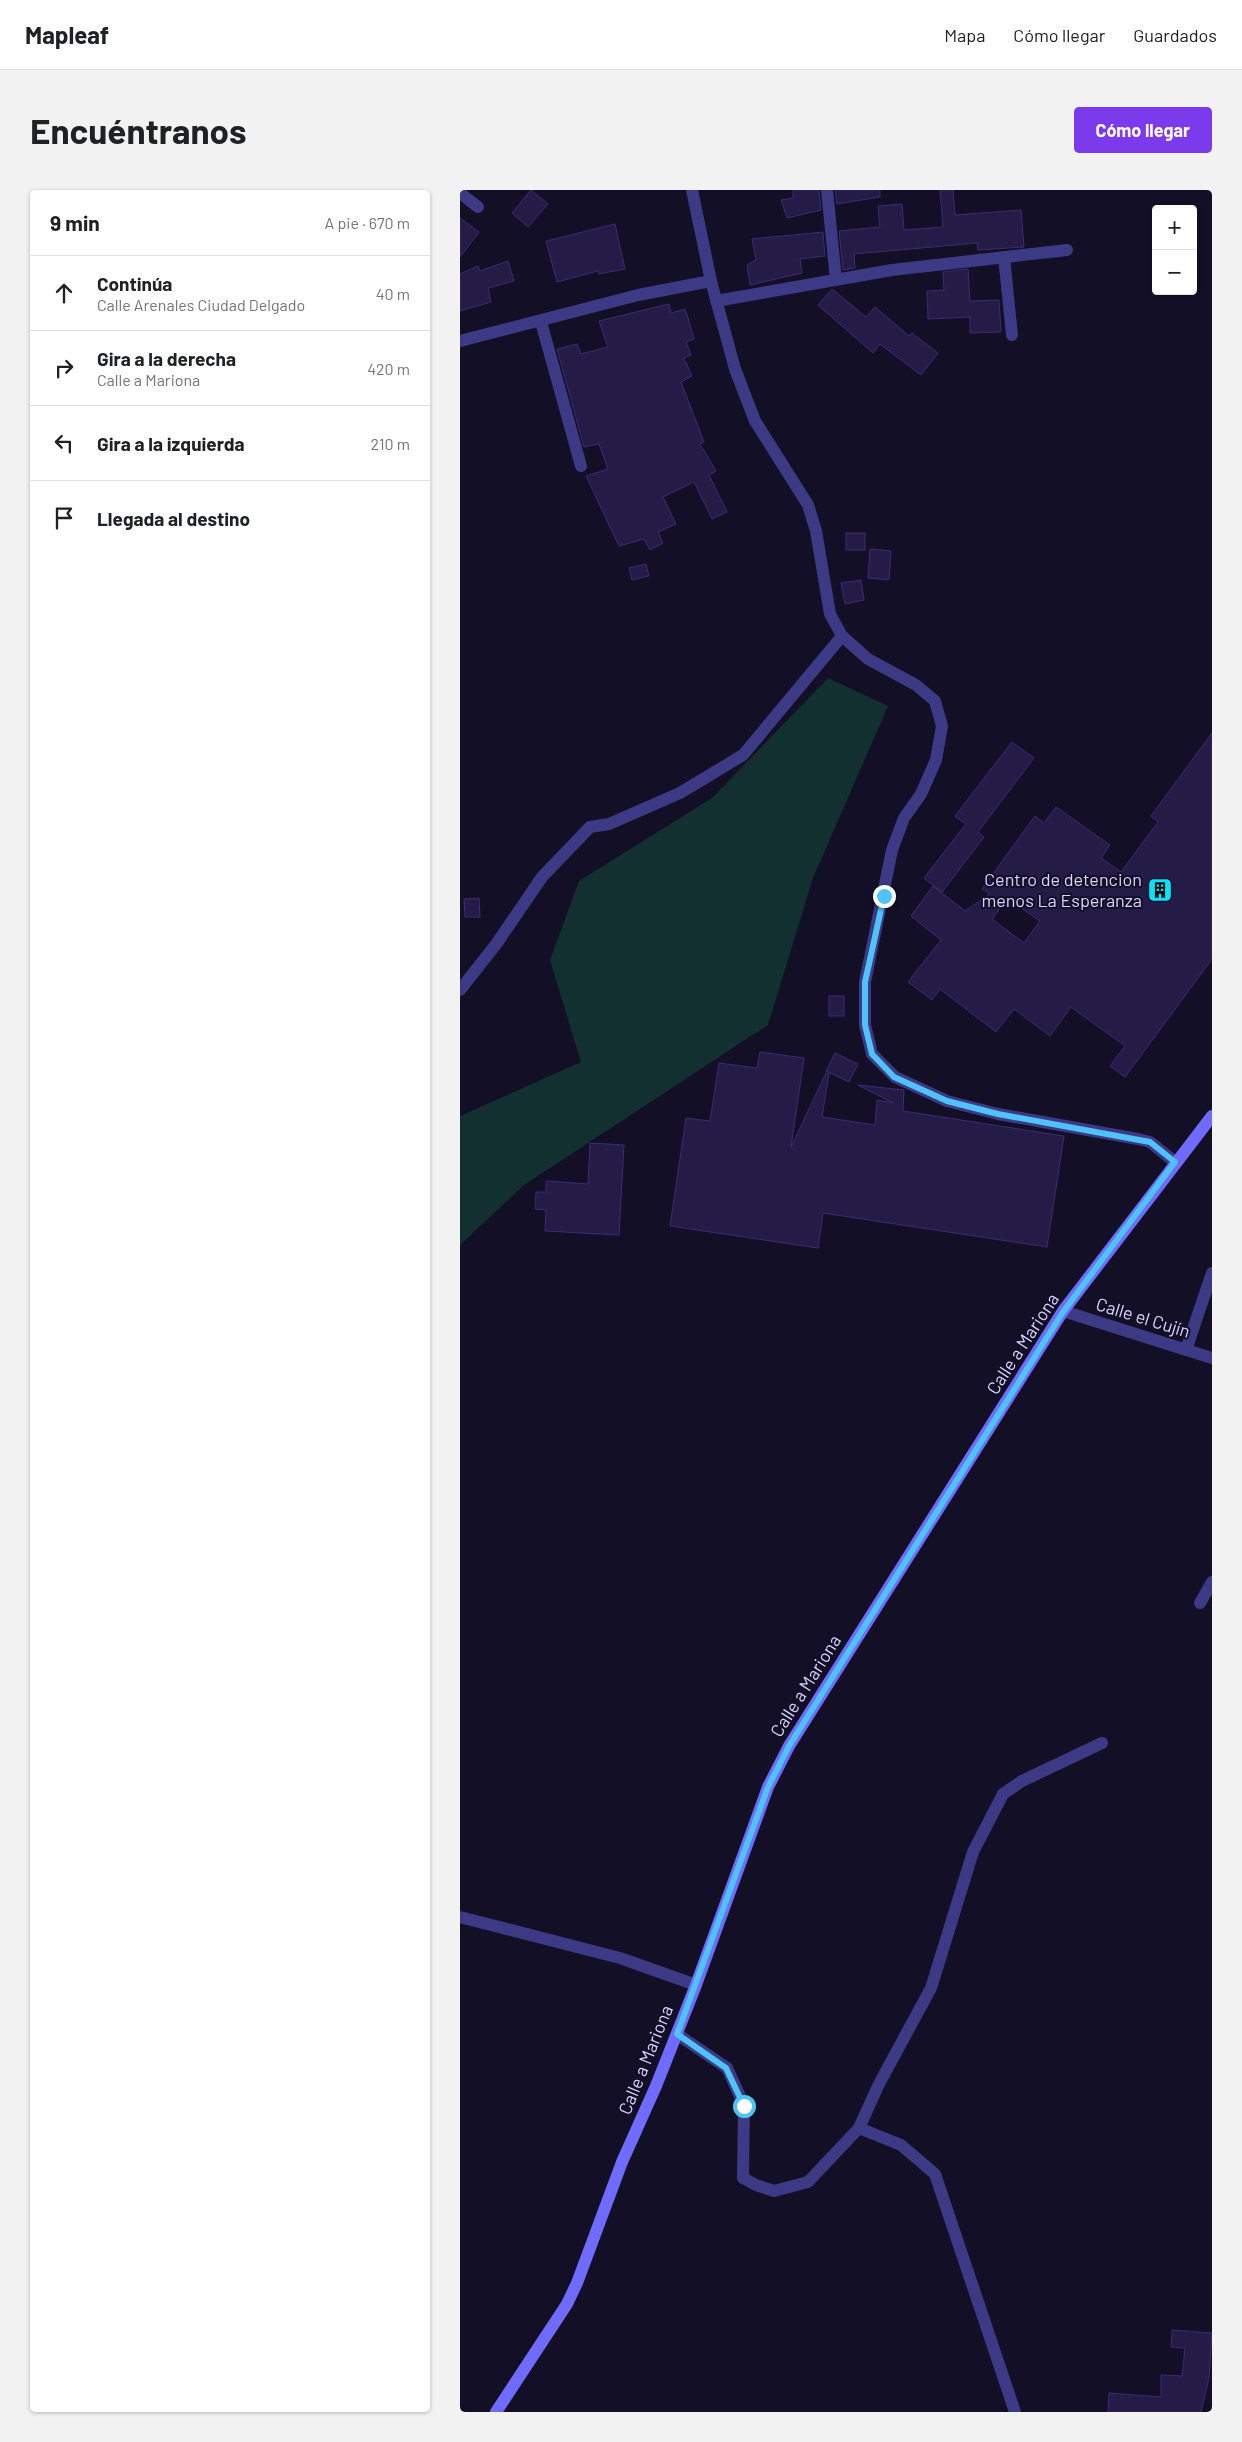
<!DOCTYPE html>
<html lang="es">
<head>
<meta charset="utf-8">
<style>
  body { margin:0; font-family:Barlow,sans-serif; background:#f2f2f2; color:#202124 }
  .controls { position:absolute; right:15px; top:15px; display:grid; overflow:hidden; border-radius:5px; box-shadow:0 1px 4px #0004 }
  .controls button { width:45px; height:45px; display:grid; place-items:center; padding:0; border:0; border-bottom:1px solid #e0e0e0; background:#fff; color:#202124; font:25px sans-serif }
  .stop { position:absolute; width:15px; height:15px; margin:-11px; border:4px solid #4fc3f7; border-radius:50%; background:#fff }
  .stop.end { background:#4fc3f7; border-color:#fff; box-shadow:0 1px 5px #0008 }
  .list { margin:0; padding:0; list-style:none }
  h2 { display:flex; justify-content:space-between; align-items:center; height:65px; margin:0; padding:0 20px; font-size:21px }
  h2 small { font-size:16px; font-weight:400; color:#757577 }
  .list li { display:grid; grid-template-columns:32px 1fr auto; gap:15px; align-items:center; box-sizing:border-box; height:75px; padding:0 20px; border-top:1px solid #e0e0e0 }
  .list b { display:block; font-size:19px; white-space:nowrap }
  .list p { margin:0; font-size:16px; white-space:nowrap; color:#757577 }
  .list em { font-size:16px; font-style:normal; color:#757577 }
  .icon { flex:none; width:28px; height:28px; fill:none; stroke:currentColor; stroke-width:2; stroke-linecap:round; stroke-linejoin:round }
  .map { position:relative; flex:none; width:752px; height:2222px; overflow:hidden; border-radius:5px }
  header { display:flex; align-items:center; gap:30px; box-sizing:border-box; height:70px; padding:0 25px; background:#fff; border-bottom:1px solid #e0e0e0 }
  header strong { font-size:24px }
  nav { display:flex; gap:28px; margin-inline-start:auto; font-size:18px }
  .intro { display:flex; align-items:center; justify-content:space-between; box-sizing:border-box; height:120px; padding:0 30px }
  h1 { margin:0; font-size:35px }
  .button { padding:12px 22px; border-radius:5px; background:#7c3aed; color:#fff; font-size:18px; font-weight:700 }
  main { display:flex; gap:30px; padding:0 30px }
  aside { flex:1; background:#fff; border-radius:5px; box-shadow:0 1px 4px #0004 }
  .map>svg:first-child { display:block }
  .green { fill:#12302f }
  .building { fill:#241b47; stroke:#3b2d73; fill-rule:evenodd }
  .lines { fill:none; stroke-linecap:round; stroke-linejoin:round }
  .street { stroke:#3d3a85; stroke-width:12 }
  .secondary { stroke:#6f6bff; stroke-width:12 }
  .route { stroke:#4fc3f7; stroke-width:6 }
  .labels { text-anchor:middle; stroke-width:4; stroke-linejoin:round; paint-order:stroke }
  .poi-label { font-size:18px; fill:#d9d4ff; stroke:#130f26; text-anchor:end }
  .street-label { font-size:18px; fill:#d9d4ff; stroke:#130f26 }
</style>
</head>
<body>
<header>
<strong>Mapleaf</strong>
<nav><a>Mapa</a><a>Cómo llegar</a><a>Guardados</a></nav>
</header>
<div class="intro"><h1>Encuéntranos</h1><a class="button">Cómo llegar</a></div>
<main>
<aside>
<h2>9 min<small>A pie · 670 m</small></h2>
<ul class="list">
<li><svg class="icon" aria-label="ahead" viewBox="0 0 24 24"><path d="M12 20V5M6 11l6-6 6 6"/></svg><div><b>Continúa</b><p>Calle Arenales Ciudad Delgado</p></div><em>40 m</em></li>
<li><svg class="icon" aria-label="right" viewBox="0 0 24 24"><path d="M7 20v-9h11M14 6l5 5-5 5"/></svg><div><b>Gira a la derecha</b><p>Calle a Mariona</p></div><em>420 m</em></li>
<li><svg class="icon" aria-label="left" viewBox="0 0 24 24"><path d="M17 20v-9H6M10 6l-5 5 5 5"/></svg><div><b>Gira a la izquierda</b></div><em>210 m</em></li>
<li><svg class="icon" aria-label="arrive" viewBox="0 0 24 24"><path d="M6 21V4h12l-3 4 3 4H6"/></svg><div><b>Llegada al destino</b></div></li>
</ul>
</aside>
<div class="map">
<svg width="752" height="2222" viewBox="0 0 752 2222">
  <rect width="100%" height="100%" fill="#130f26"/>
  <path class="green" d="M368 488 428 516 353 688 308 835 64 995 0 1055V926L121 872 90 770 119 691 252 608Z"/>
  <g class="building">
    <path d="M71 0 88 14 68 37 52 23Z"/>
    <path d="M333 0H359L361 20 327 28 321 10 333 8Z"/>
    <path d="M375 0H420V7L377 14Z"/>
    <path d="M480 0H493L495 25 561 20 564 57 518 60 517 53 394 64 395 78 383 80 379 41 420 37 418 16 442 14 444 40 483 37Z"/>
    <path d="M0 28 19 42 0 67Z"/>
    <path d="M155 34 165 79 139 84 138 81 97 92 86 51Z"/>
    <path d="M363 42 365 66 340 69 342 83 290 95 287 75 296 70 292 49Z"/>
    <path d="M48 71 54 91 28 98 31 112 0 121V84L18 76 20 81Z"/>
    <path d="M508 79 510 111 539 110 541 142 510 143V127L468 129 467 101 484 100 483 82Z"/>
    <path d="M372 99 406 127 415 117 449 146 452 143 478 163 461 185 420 154 413 163 358 115Z"/>
    <path d="M209 114 211 123 225 119 229 131 234 149 226 152 231 165 224 168 232 186 221 192 244 252 240 254 256 281 249 285 267 322 252 329 234 292 203 307 216 334 198 342 203 353 190 360 184 349 159 356 126 286 148 279 139 254 124 257 97 159 117 154 121 164 148 157 139 131Z"/>
    <rect x="386" y="343" width="19" height="17"/>
    <path d="M410 359 431 361 429 390 408 388Z"/>
    <path d="M186 374 189 386 172 390 169 378Z"/>
    <path d="M401 390 404 410 385 414 381 393Z"/>
    <path d="M752 543V769L665 887 650 876 665 856 611 817 590 846 554 819 536 842 480 799 472 810 448 792 481 750 451 726 473 696 505 721 530 704 522 699 575 626 584 633 596 617 650 655 641 668 661 682 698 632 691 626ZM547 708 580 731 564 753 532 729Z"/>
    <path d="M552 552 574 568 518 642 524 647 482 702 464 688 506 634 495 626Z"/>
    <path d="M19 708 20 727H5L4 709Z"/>
    <rect x="369" y="806" width="15" height="20"/>
    <path d="M300 862 344 868 331 957 366 883 369 884 362 927 415 935 417 910 433 913 398 895 444 900 443 921 604 946 587 1057 363 1023 358 1058 210 1036 226 928 250 931 259 873 297 878Z"/>
    <path d="M375 863 398 874 389 892 366 881Z"/>
    <path d="M130 953 164 955 159 1045 85 1041 86 1020 75 1019 76 1002H86V991L128 994Z"/>
    <path d="M712 2140 752 2143 749 2188 741 2222H648L649 2203 701 2207V2185L722 2186 725 2158 711 2157Z"/>
  </g>
  <g class="lines">
    <g class="street">
      <path d="M232 0 251 91 275 179 295 231 348 315 356 341 370 424 382 446 408 469 456 495 475 511 482 536 476 570 461 604 444 628 432 660 405 792V835L412 864 435 887 487 911 538 924 678 949 690 952 715 972"/>
      <path d="M367 0 376 90"/>
      <path d="M0 3 18 17"/>
      <path d="M544 67 552 145"/>
      <path d="M256 111 432 80 607 60"/>
      <path d="M81 132 121 276"/>
      <path d="M0 151 178 105 251 91"/>
      <path d="M0 800 37 753 82 687 130 637 149 634 220 603 283 565 382 446"/>
      <path d="M603 1121 752 1168"/>
      <path d="M726 1160 752 1083"/>
      <path d="M740 1413 752 1392"/>
      <path d="M0 1727 160 1768 236 1795"/>
      <path d="M217 1844 267 1878 284 1915 283 1988 296 1995 314 2001 348 1992 399 1938 419 1894 471 1798 513 1662 543 1604 562 1591 642 1553"/>
      <path d="M399 1938 441 1955 475 1984 555 2222"/>
    </g>
    <path class="secondary" d="M36 2222 107 2114 117 2093 162 1972 196 1896 236 1795 308 1597 329 1556 603 1121 752 926"/>
  </g>
  <g class="lines">
    <path class="route" d="M284 1916 266 1878 217 1844 308 1597 329 1556 603 1122 715 972 690 952 538 924 487 911 434 887 412 864 405 835V792L424 706"/>
  </g>
  <defs>
    <symbol id="building-square" viewBox="-11 -11 22 22"><rect x="-9" y="-9" width="18" height="18" rx="4" fill="#00e5ff" stroke="#130f26"/><path d="M-4-6H4V6H1V3H-1V6H-4ZM-2.5-4.3h1.7v1.8h-1.7ZM.8-4.3h1.7v1.8H.8ZM-2.5-1h1.7V.8h-1.7ZM.8-1h1.7V.8H.8Z" fill="#111"/></symbol>
  </defs>
  <g fill-rule="evenodd">
    <use href="#building-square" x="686" y="686" width="28" height="28"/>
  </g>
  <g class="labels">
    <g class="poi-label">
      <text x="682" y="696">Centro de detencion<tspan x="682" dy="21">menos La Esperanza</tspan></text>
    </g>
    <g class="street-label">
      <text transform="translate(683 1128) rotate(17)" y="6">Calle el Cujín</text>
      <text transform="translate(563 1154) rotate(-57)" y="6">Calle a Mariona</text>
      <text transform="translate(346 1496) rotate(-58)" y="6">Calle a Mariona</text>
      <text transform="translate(186 1870) rotate(-68)" y="6">Calle a Mariona</text>
    </g>
  </g>
</svg>
<div class="controls">
<button>+</button>
<button>−</button>
</div>
<div class="stop" style="left:284px;top:1916px"></div>
<div class="stop end" style="left:424px;top:706px"></div>
</div>
</main>
</body>
</html>
